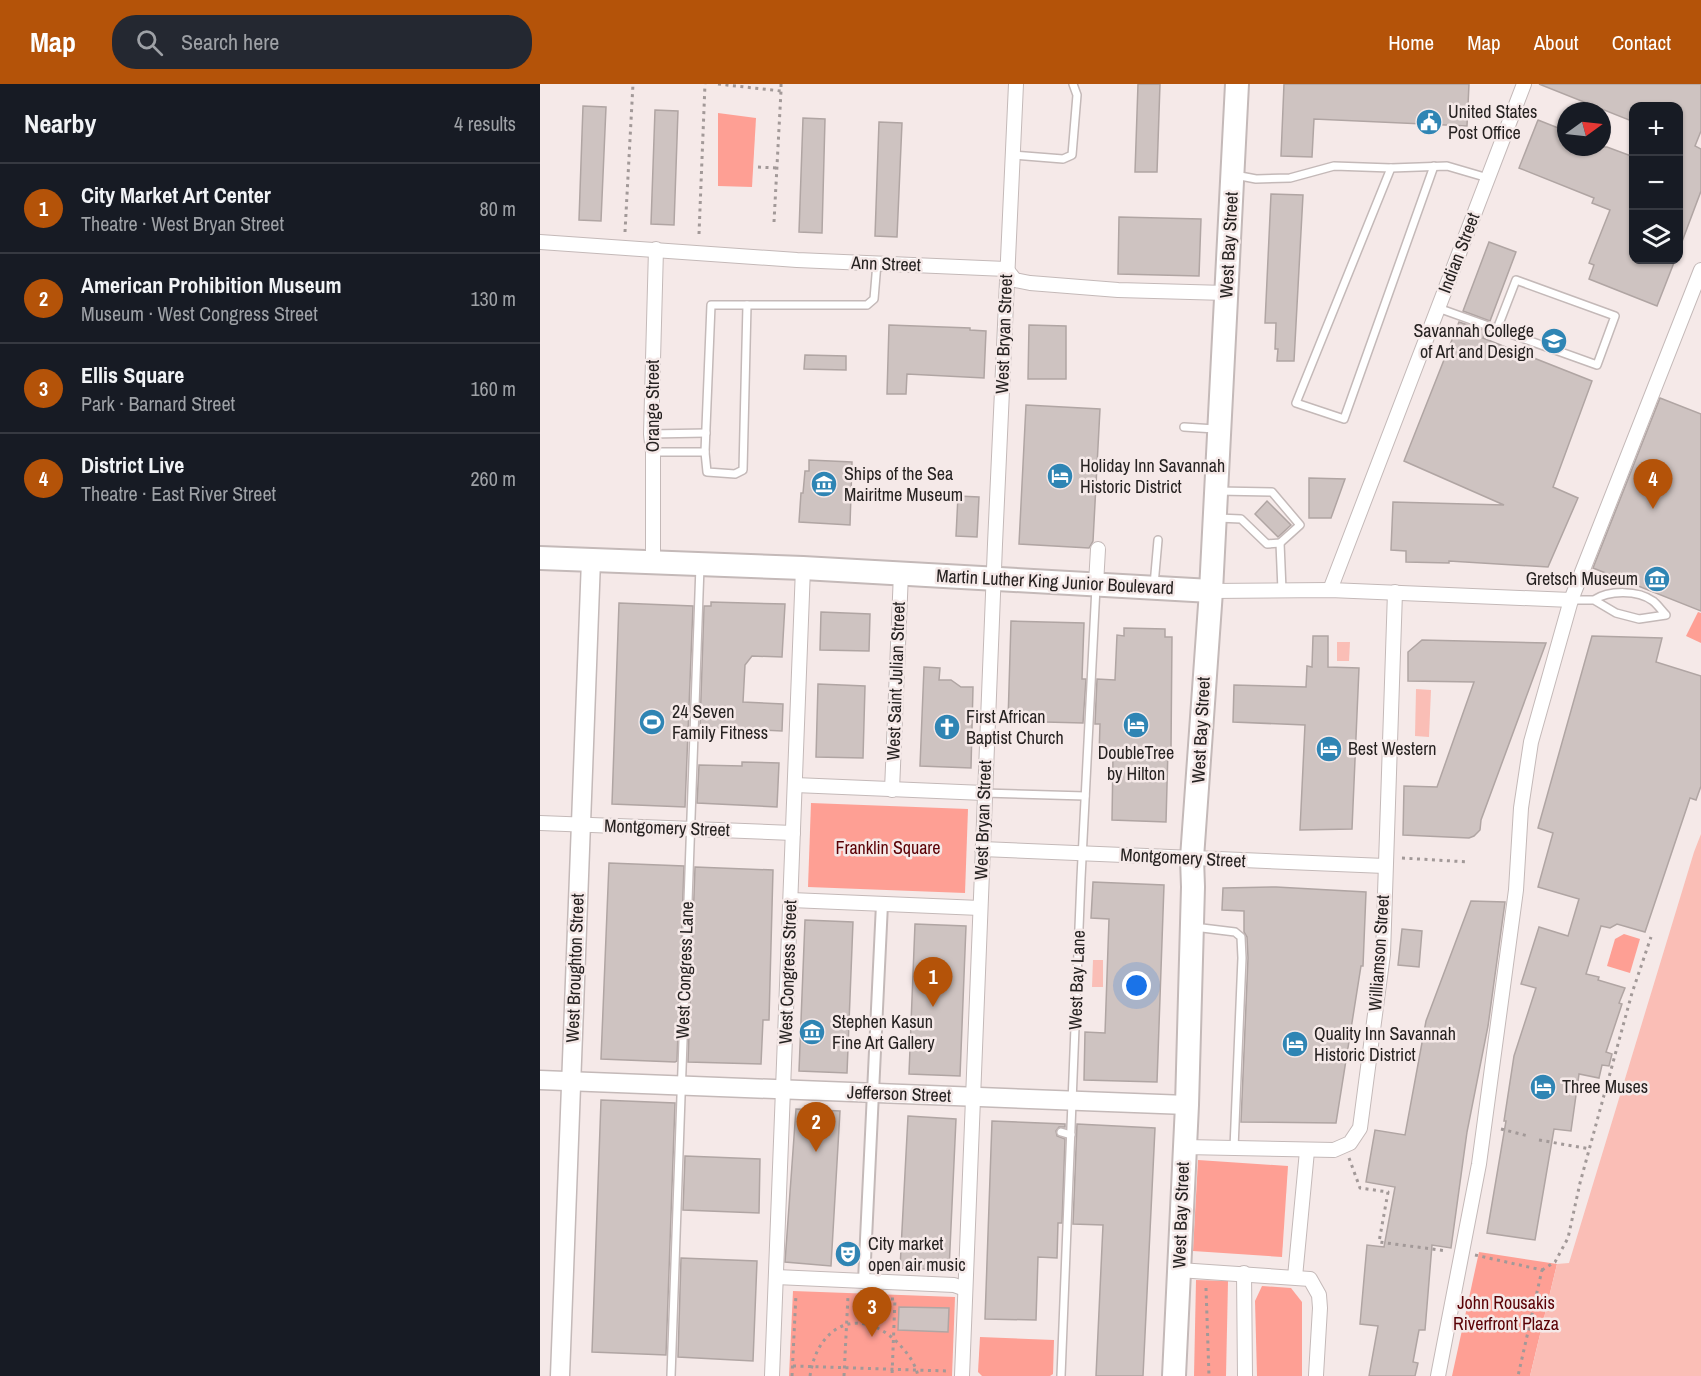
<!DOCTYPE html>
<html lang="en">
<head>
<meta charset="utf-8">
<style>
  body { margin:0; font-family:"Archivo Narrow",sans-serif; background:#242831; color:#f1f3f6 }
  .controls { position:absolute; right:18px; top:18px; display:grid; overflow:hidden; border-radius:12px; box-shadow:0 2px 4px #0004 }
  .controls button { width:54px; height:54px; display:grid; place-items:center; padding:0; border:0; border-bottom:2px solid #363941; background:#171b24; color:#f1f3f6; font:30px sans-serif }
  .compass { position:absolute; left:1017px; top:18px; width:54px; height:54px; border-radius:50%; background:#171b24; box-shadow:0 2px 4px #0004; rotate:75deg }
  .you { position:absolute; left:597px; top:902px; width:21px; height:21px; margin:-15px; border:4px solid #fff; border-radius:50%; background:#1a73e8; box-shadow:0 0 0 9px #1a73e833 }
  .badge { display:grid; place-items:center; width:39px; height:39px; border-radius:50%; background:#b45309; color:#fff; font-size:20px; font-weight:700 }
  .pin { position:absolute; translate:-50% -50px; filter:drop-shadow(0 2px 3px #0008) }
  .pin::after { content:''; position:absolute; top:32px; width:21px; height:18px; background:inherit; clip-path:polygon(0 0,100% 0,50% 100%) }
  .list { margin:0; padding:0; list-style:none }
  h2 { display:flex; justify-content:space-between; align-items:center; height:78px; margin:0; padding:0 24px; font-size:26px }
  h2 small { font-size:20px; font-weight:400; color:#9ea1a6 }
  .list li { display:grid; grid-template-columns:39px 1fr auto; gap:18px; align-items:center; box-sizing:border-box; height:90px; padding:0 24px; border-top:2px solid #363941 }
  .list b { display:block; font-size:22px; white-space:nowrap }
  .list p { margin:0; font-size:20px; white-space:nowrap; color:#9ea1a6 }
  .list em { font-size:20px; font-style:normal; color:#9ea1a6 }
  .icon { flex:none; width:33px; height:33px; fill:none; stroke:currentColor; stroke-width:2; stroke-linecap:round; stroke-linejoin:round }
  .map { position:relative; flex:none; width:1161px; height:1292px; overflow:hidden }
  header { display:flex; align-items:center; gap:36px; box-sizing:border-box; height:84px; padding:0 30px; background:#b45309; color:#fff }
  header strong { font-size:28px }
  nav { display:flex; gap:33px; margin-inline-start:auto; font-size:21px }
  .search { width:420px; height:54px; background:#242831; display:flex; align-items:center; gap:15px; box-sizing:border-box; padding:0 21px; border-radius:24px; color:#9ea1a6; font-size:22px }
  main { display:flex }
  aside { flex:1; background:#171b24 }
  .map>svg:first-child { display:block }
  .green { fill:#fe9f94 }
  .water { fill:#fabeb6 }
  .building { fill:#cec3c1; stroke:#b0a5a3; stroke-width:1.5 }
  .lines { fill:none; stroke-linecap:round; stroke-linejoin:round }
  .service-casing { stroke:#c4b9b8; stroke-width:10 }
  .pedestrian-casing { stroke:#c4b9b8; stroke-width:14 }
  .minor-casing { stroke:#c4b9b8; stroke-width:16 }
  .tertiary-casing { stroke:#c4b9b8; stroke-width:21 }
  .primary-casing { stroke:#c4b9b8; stroke-width:26 }
  .path { stroke:#a29998; stroke-width:3; stroke-dasharray:3 4.5; stroke-linecap:butt }
  .service { stroke:#fff; stroke-width:7 }
  .pedestrian { stroke:#fff; stroke-width:10 }
  .minor { stroke:#fff; stroke-width:14 }
  .tertiary { stroke:#fff; stroke-width:18 }
  .primary { stroke:#fff; stroke-width:22 }
  .labels { text-anchor:middle; stroke-width:5; stroke-linejoin:round; paint-order:stroke }
  .poi-label { font-size:18px; fill:#262221; stroke:#f5e9e8; text-anchor:start }
  .street-label { font-size:18px; fill:#262221; stroke:#f5e9e8 }
  .park-label { font-size:18px; fill:#5a0105; stroke:#f5e9e8 }
</style>
</head>
<body>
<header>
<strong>Map</strong>
<div class="search"><svg class="icon" aria-label="search" viewBox="0 0 24 24"><circle cx="10" cy="10" r="6"/><path d="M15 15l6 6"/></svg>Search here</div>
<nav><a>Home</a><a>Map</a><a>About</a><a>Contact</a></nav>
</header>
<main>
<aside>
<h2>Nearby<small>4 results</small></h2>
<ul class="list">
<li><span class="badge">1</span><div><b>City Market Art Center</b><p>Theatre · West Bryan Street</p></div><em>80 m</em></li>
<li><span class="badge">2</span><div><b>American Prohibition Museum</b><p>Museum · West Congress Street</p></div><em>130 m</em></li>
<li><span class="badge">3</span><div><b>Ellis Square</b><p>Park · Barnard Street</p></div><em>160 m</em></li>
<li><span class="badge">4</span><div><b>District Live</b><p>Theatre · East River Street</p></div><em>260 m</em></li>
</ul>
</aside>
<div class="map">
<svg width="1161" height="1292" viewBox="0 0 1161 1292">
  <rect width="100%" height="100%" fill="#f5e9e8"/>
  <g class="green">
    <path d="M178 29 216 34 212 103 178 102Z"/>
    <path d="M1158 528 1161 529V559L1146 552Z"/>
    <path d="M271 719 428 725 425 809 268 803Z"/>
    <path d="M1084 850 1100 855 1090 889 1067 882 1075 855Z"/>
    <path d="M658 1076 748 1082 742 1173 653 1167Z"/>
    <path d="M939 1168 1017 1180 990 1292H912Z"/>
    <path d="M656 1196 688 1197 686 1292H654Z"/>
    <path d="M722 1202 751 1204 762 1218V1292H717L715 1217Z"/>
    <path d="M253 1207 415 1213 412 1292H249Z"/>
    <path d="M440 1253 514 1256 513 1290 510 1292H442L438 1288Z"/>
  </g>
  <g class="water">
    <path d="M797 558H810L809 577H797Z"/>
    <path d="M876 605 891 606 889 653 875 652Z"/>
    <path d="M1161 750V1292H990L1017 1180 1029 1179 1154 768Z"/>
    <path d="M553 876H563V903H552Z"/>
  </g>
  <g class="building">
    <path d="M598 0H620L617 88H595Z"/>
    <path d="M744 0H929L927 42 774 35 772 73 741 72Z"/>
    <path d="M999 0H1161V47L1155 62 1161 65V107L1140 163 1138 22H1094V38Z"/>
    <path d="M43 22 66 23 61 137 39 136Z"/>
    <path d="M115 26 138 27 134 141 111 140Z"/>
    <path d="M263 34 285 35 282 149 259 148Z"/>
    <path d="M998 36 1026 47V63H1067L1094 73V176H1135L1117 222 1049 195 1054 181 1049 179 1070 126 1052 119 1054 114 979 84Z"/>
    <path d="M339 38 362 39 357 153 335 152Z"/>
    <path d="M731 110 763 111 754 277H737L738 265H735L736 239H725Z"/>
    <path d="M579 133 661 135 659 192 578 190Z"/>
    <path d="M949 158 976 168 950 237 923 227Z"/>
    <path d="M919 238 946 247 943 254 1052 297 1013 403 1038 414 1008 483 909 477V479L866 478V467L851 466 853 418 964 421 864 377Z"/>
    <path d="M349 241 430 244V246L446 247 444 294 367 290 366 310H347Z"/>
    <path d="M489 241 526 242V295H488Z"/>
    <path d="M265 271 306 272V286L264 285Z"/>
    <path d="M1120 314 1161 330V527L1053 484Z"/>
    <path d="M486 321 560 325 553 457 549 464 479 460Z"/>
    <path d="M269 376 312 378 310 441 259 438 261 409H263L265 387H269Z"/>
    <path d="M769 394 805 395 791 434H769Z"/>
    <path d="M418 412 439 413 437 453 416 452Z"/>
    <path d="M727 417 751 441 738 453 715 430Z"/>
    <path d="M171 518 245 520 242 573 212 572 205 581 203 618 243 620 242 647 160 643 164 522H171Z"/>
    <path d="M79 519 153 522 145 723 72 720Z"/>
    <path d="M281 528 330 530 329 567 280 566Z"/>
    <path d="M471 537 544 539 542 595H546L543 639 468 637Z"/>
    <path d="M584 544 625 545V553H632L631 665H628L626 738 572 736 573 673 559 672 560 640H555L557 595 575 596 577 551 584 552Z"/>
    <path d="M773 552H788V583L819 584 812 745 760 746 765 641 693 638 694 601 766 603 767 582 772 583Z"/>
    <path d="M1052 552 1122 554 1116 578 1161 592V702L1156 716 1150 714 1105 848 1077 840 1070 844 1061 842 1046 890 1059 893 1058 896 1085 904 1079 919 1082 920 1066 968 1072 970 1069 982 1062 981 1059 994 1039 990 1031 1047 1014 1045 995 1156 947 1149 966 1037H964L974 972 996 904 981 900 999 843 1028 852 1039 815 998 803 1013 749 998 744Z"/>
    <path d="M882 556 1006 559 941 736 940 746 934 752 929 754 863 751 864 702 897 703 934 598 868 597V568Z"/>
    <path d="M384 583 400 584 399 596H411L421 603H433L431 684 380 682Z"/>
    <path d="M278 600 325 602 323 674 276 673Z"/>
    <path d="M202 678 239 679 237 723 157 719 159 681 202 682Z"/>
    <path d="M69 779 144 782 137 977 135 978 61 975Z"/>
    <path d="M155 783 233 786 229 936H223L221 980 148 978Z"/>
    <path d="M553 798 624 801 617 998 544 996 545 948 565 949 569 835 551 834Z"/>
    <path d="M736 803 826 808 823 882H821L796 1039 701 1038 708 874 707 853 704 848V827L682 826 683 804Z"/>
    <path d="M931 817 965 818 948 942 927 1048 911 1164 892 1161 885 1246H879L873 1278 878 1279 875 1292H829L838 1242 820 1240 827 1161 844 1163 855 1103 826 1098 835 1046 865 1051 886 937Z"/>
    <path d="M265 836 313 838 307 989 259 987Z"/>
    <path d="M375 840 426 842 420 992 369 990Z"/>
    <path d="M862 845 882 847 879 883 858 881Z"/>
    <path d="M61 1016 135 1019 126 1271 52 1268Z"/>
    <path d="M256 1025 300 1027 291 1182 245 1178Z"/>
    <path d="M368 1032 416 1035 409 1186 360 1184Z"/>
    <path d="M452 1037 525 1040V1043H519L516 1047 517 1052 525 1055 522 1139H518L517 1174 498 1173 496 1236 445 1235Z"/>
    <path d="M537 1040 615 1044 603 1292H556L563 1141 533 1140Z"/>
    <path d="M145 1072 220 1075 219 1129 143 1126Z"/>
    <path d="M141 1174 217 1177 213 1277 138 1273Z"/>
    <path d="M359 1223 409 1224 408 1248 358 1246Z"/>
  </g>
  <g class="lines">
    <defs>
      <g id="service">
        <path d="M473 71 523 75 532 71 537 11 533 0"/>
        <path d="M851 84 756 319 804 335 894 82"/>
        <path d="M695 91 716 95 750 94 794 82 851 84 907 82 948 94"/>
        <path d="M171 221H207L203 386 195 390 167 388 165 368Z"/>
        <path d="M207 221H327L334 215 337 179"/>
        <path d="M898 224 1057 281 1075 232 976 196 957 245"/>
        <path d="M644 343 675 345"/>
        <path d="M111 350 166 349"/>
        <path d="M113 368H165"/>
        <path d="M678 434 701 435 727 460 740 459 760 441 732 408 678 407"/>
        <path d="M740 459 742 506"/>
        <path d="M614 501 618 456"/>
        <path d="M1031 516H1054L1076 529 1099 535 1126 531C1122 527 1118 521 1113 517 1098 506 1069 506 1054 516"/>
        <path d="M444 709 545 712"/>
        <path d="M654 843 695 848 701 853 702 874 694 1064"/>
        <path d="M521 1048 531 1051"/>
        <path d="M131 1292 160 482"/>
        <path d="M521 1292 541 794 556 503"/>
      </g>
      <path id="pedestrian" d="M324 1197 342 820"/>
      <g id="minor">
        <path d="M0 158 257 176 466 185 475 196 490 199 578 206 686 209"/>
        <path d="M113 478V368L111 350 116 165"/>
        <path d="M556 500 558 465"/>
        <path d="M790 506 984 0"/>
        <path d="M671 507 790 506 1031 516"/>
        <path d="M255 701 444 709"/>
        <path d="M352 706 361 489"/>
        <path d="M0 739 253 749"/>
        <path d="M442 765 845 782"/>
        <path d="M251 816 440 824"/>
        <path d="M644 1063 794 1066 810 1059 820 1044 843 870 855 508"/>
        <path d="M639 1186 770 1195 779 1211 780 1224 776 1291"/>
        <path d="M704 1189 705 1292"/>
        <path d="M236 1193 414 1201 425 1205"/>
        <path d="M755 1193 767 1067"/>
        <path d="M232 1292 263 484"/>
        <path d="M422 1292 455 460 476 0"/>
        <path d="M898 1292 939 1080 976 806 981 724 991 658 1031 516 1161 186"/>
      </g>
      <g id="tertiary">
        <path d="M0 996 647 1021"/>
        <path d="M20 1292 51 476"/>
      </g>
      <g id="primary">
        <path d="M0 474 263 484 671 507"/>
        <path d="M634 1292 647 1021 653 803 652 774 671 507 697 0"/>
      </g>
    </defs>
    <use href="#service" class="service-casing"/>
    <use href="#pedestrian" class="pedestrian-casing"/>
    <use href="#minor" class="minor-casing"/>
    <use href="#tertiary" class="tertiary-casing"/>
    <use href="#primary" class="primary-casing"/>
    <g class="path">
      <path d="M178 0 241 7V0"/>
      <path d="M218 83 237 84"/>
      <path d="M234 138 241 7"/>
      <path d="M85 148 93 0"/>
      <path d="M159 150 165 0"/>
      <path d="M862 774 929 778"/>
      <path d="M961 1045 988 1052"/>
      <path d="M999 1056 1050 1065"/>
      <path d="M809 1074 820 1104 848 1108 839 1158 907 1167"/>
      <path d="M935 1171 1002 1186 978 1292"/>
      <path d="M1002 1186 1015 1178 1028 1154 1040 1099 1092 909 1111 853"/>
      <path d="M666 1204 669 1292"/>
      <path d="M351 1215H355L352 1292"/>
      <path d="M253 1282 407 1287"/>
      <path d="M252 1292 256 1210"/>
      <path d="M270 1292C277 1243 317 1221 356 1257 366 1267 375 1278 378 1292"/>
      <path d="M304 1292 308 1212"/>
    </g>
    <use href="#service" class="service"/>
    <use href="#pedestrian" class="pedestrian"/>
    <use href="#minor" class="minor"/>
    <use href="#tertiary" class="tertiary"/>
    <use href="#primary" class="primary"/>
  </g>
  <defs>
    <symbol id="civic-disc" viewBox="-11 -11 22 22"><circle r="9.5" fill="#2f85b4" stroke="#f5e9e8"/><path d="M-.6-6.5H3V-4.5H.6V-3L4-1V1h2V6H-6V1h2V-1L-.6-3ZM-1.2 2.5V6h2.4V2.5Z" fill="#fff"/></symbol>
    <symbol id="university-disc" viewBox="-11 -11 22 22"><circle r="9.5" fill="#2f85b4" stroke="#f5e9e8"/><path d="M0-5L7-2L0 1L-7-2ZM-4 1L0 2.5L4 1V4Q0 6-4 4Z" fill="#fff"/></symbol>
    <symbol id="hotel-disc" viewBox="-11 -11 22 22"><circle r="9.5" fill="#2f85b4" stroke="#f5e9e8"/><path d="M-6-4.5h1.5V1H6V5H4.5V3h-9V5H-6ZM-4 0a1.8 1.8 0 1 1 3.6 0ZM.5 0V-2.5h3Q6-2.5 6 0Z" fill="#fff"/></symbol>
    <symbol id="museum-disc" viewBox="-11 -11 22 22"><circle r="9.5" fill="#2f85b4" stroke="#f5e9e8"/><path d="M0-6L6-3V-2H-6V-3ZM-5-1h2V3h-2ZM-1-1h2V3h-2ZM3-1h2V3H3ZM-6 4H6V6H-6Z" fill="#fff"/></symbol>
    <symbol id="stadium-disc" viewBox="-11 -11 22 22"><circle r="9.5" fill="#2f85b4" stroke="#f5e9e8"/><path d="M0-5a6.5 5 0 1 0 0 10a6.5 5 0 1 0 0-10ZM-3.5-1.8h7v3.6h-7Z" fill="#fff"/></symbol>
    <symbol id="church-disc" viewBox="-11 -11 22 22"><circle r="9.5" fill="#2f85b4" stroke="#f5e9e8"/><path d="M-1.2-6h2.4v3.5h3.3v2.4h-3.3V6h-2.4V-.1h-3.3v-2.4h3.3Z" fill="#fff"/></symbol>
    <symbol id="theatre-disc" viewBox="-11 -11 22 22"><circle r="9.5" fill="#2f85b4" stroke="#f5e9e8"/><path d="M-5-5.5Q0-4 5-5.5V0Q5 5 0 6Q-5 5-5 0ZM-3.3-2.5H-1v1.5H-3.3ZM1-2.5H3.3v1.5H1ZM-2.8 1Q0 5.5 2.8 1Z" fill="#fff"/></symbol>
  </defs>
  <g fill-rule="evenodd">
    <use href="#civic-disc" x="874" y="23" width="30" height="30"/>
    <use href="#university-disc" x="999" y="242" width="30" height="30"/>
    <use href="#hotel-disc" x="505" y="377" width="30" height="30"/>
    <use href="#museum-disc" x="269" y="385" width="30" height="30"/>
    <use href="#museum-disc" x="1102" y="480" width="30" height="30"/>
    <use href="#stadium-disc" x="97" y="623" width="30" height="30"/>
    <use href="#hotel-disc" x="581" y="626" width="30" height="30"/>
    <use href="#church-disc" x="392" y="628" width="30" height="30"/>
    <use href="#hotel-disc" x="774" y="650" width="30" height="30"/>
    <use href="#museum-disc" x="257" y="933" width="30" height="30"/>
    <use href="#hotel-disc" x="740" y="945" width="30" height="30"/>
    <use href="#hotel-disc" x="988" y="988" width="30" height="30"/>
    <use href="#theatre-disc" x="293" y="1155" width="30" height="30"/>
  </g>
  <g class="labels">
    <g class="poi-label">
      <text x="908" y="34">United States<tspan x="908" dy="21">Post Office</tspan></text>
      <text x="994" y="253" text-anchor="end">Savannah College<tspan x="994" dy="21">of Art and Design</tspan></text>
      <text x="540" y="388">Holiday Inn Savannah<tspan x="540" dy="21">Historic District</tspan></text>
      <text x="304" y="396">Ships of the Sea<tspan x="304" dy="21">Mairitme Museum</tspan></text>
      <text x="1098" y="501" text-anchor="end">Gretsch Museum</text>
      <text x="132" y="634">24 Seven<tspan x="132" dy="21">Family Fitness</tspan></text>
      <text x="426" y="639">First African<tspan x="426" dy="21">Baptist Church</tspan></text>
      <text x="808" y="671">Best Western</text>
      <text x="596" y="675" text-anchor="middle">DoubleTree<tspan x="596" dy="21">by Hilton</tspan></text>
      <text x="292" y="944">Stephen Kasun<tspan x="292" dy="21">Fine Art Gallery</tspan></text>
      <text x="774" y="956">Quality Inn Savannah<tspan x="774" dy="21">Historic District</tspan></text>
      <text x="1022" y="1009">Three Muses</text>
      <text x="328" y="1166">City market<tspan x="328" dy="21">open air music</tspan></text>
    </g>
    <g class="street-label">
      <text transform="translate(689 161) rotate(-87)" y="6">West Bay Street</text>
      <text transform="translate(919 169) rotate(-69)" y="6">Indian Street</text>
      <text transform="translate(346 180) rotate(2)" y="6">Ann Street</text>
      <text transform="translate(464 250) rotate(-88)" y="6">West Bryan Street</text>
      <text transform="translate(113 322) rotate(-90)" y="6">Orange Street</text>
      <text transform="translate(515 498) rotate(3)" y="6">Martin Luther King Junior Boulevard</text>
      <text transform="translate(356 597) rotate(-88)" y="6">West Saint Julian Street</text>
      <text transform="translate(661 646) rotate(-87)" y="6">West Bay Street</text>
      <text transform="translate(443 736) rotate(-88)" y="6">West Bryan Street</text>
      <text transform="translate(127 744) rotate(2)" y="6">Montgomery Street</text>
      <text transform="translate(643 774) rotate(3)" y="6">Montgomery Street</text>
      <text transform="translate(839 869) rotate(-86)" y="6">Williamson Street</text>
      <text transform="translate(35 884) rotate(-88)" y="6">West Broughton Street</text>
      <text transform="translate(145 886) rotate(-88)" y="6">West Congress Lane</text>
      <text transform="translate(248 888) rotate(-88)" y="6">West Congress Street</text>
      <text transform="translate(537 896) rotate(-88)" y="6">West Bay Lane</text>
      <text transform="translate(359 1010) rotate(2)" y="6">Jefferson Street</text>
      <text transform="translate(641 1131) rotate(-88)" y="6">West Bay Street</text>
    </g>
    <g class="park-label">
      <text x="348" y="770">Franklin Square</text>
      <text x="966" y="1225">John Rousakis<tspan x="966" dy="21">Riverfront Plaza</tspan></text>
    </g>
  </g>
</svg>
<div class="controls">
<button>+</button>
<button>−</button>
<button><svg class="icon" aria-label="layers" viewBox="0 0 24 24"><path d="M12 4l9 5-9 5-9-5zM3 14l9 5 9-5"/></svg></button>
</div>
<svg class="compass" viewBox="-18 -18 36 36"><path d="M0-13l5 13h-10z" fill="#e53935"/><path d="M0 13l5-13h-10z" fill="#9ea1a6"/></svg>
<div class="you"></div>
<div class="pin badge" style="left:393px;top:923px">1</div>
<div class="pin badge" style="left:276px;top:1068px">2</div>
<div class="pin badge" style="left:332px;top:1253px">3</div>
<div class="pin badge" style="left:1113px;top:425px">4</div>
</div>
</main>
</body>
</html>
